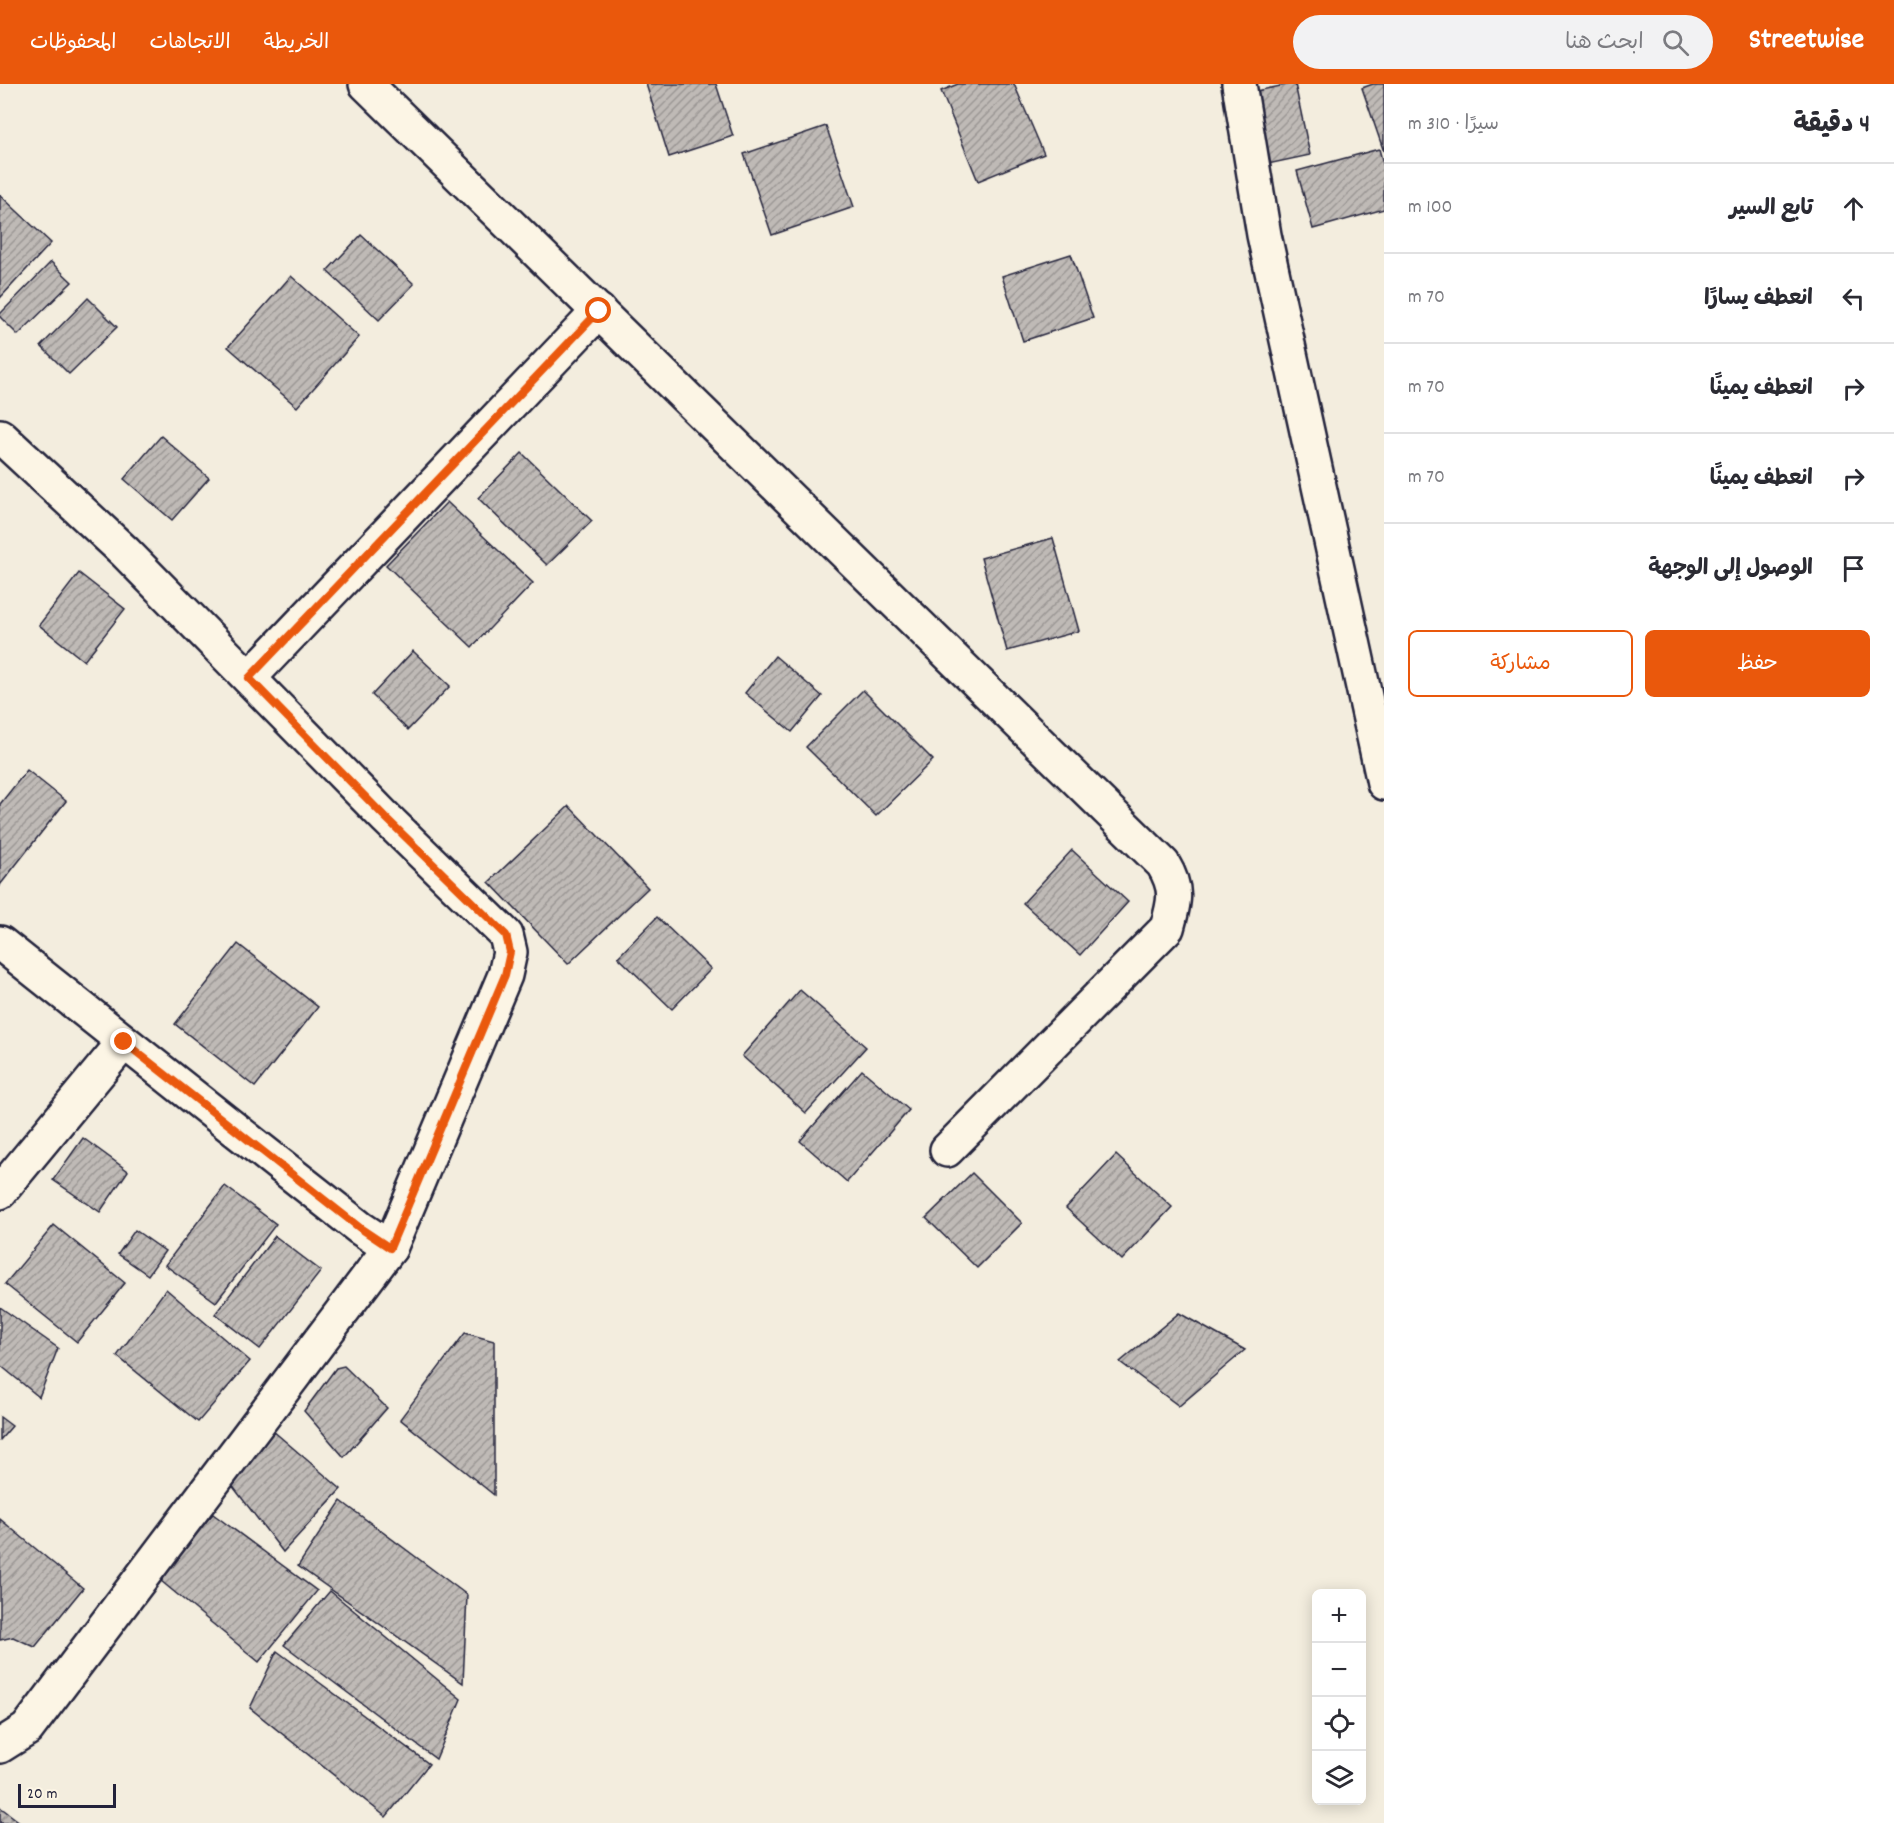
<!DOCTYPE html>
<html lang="ar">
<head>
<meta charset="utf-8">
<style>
  body { margin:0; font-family:Dekko,"Playpen Sans Arabic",sans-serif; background:#f2f2f3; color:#2b2b33; direction:rtl }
  .controls { position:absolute; right:18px; bottom:18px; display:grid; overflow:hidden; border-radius:9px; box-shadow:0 3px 15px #0003 }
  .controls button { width:54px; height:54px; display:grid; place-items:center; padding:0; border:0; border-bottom:2px solid #e1e1e2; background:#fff; color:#2b2b33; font:30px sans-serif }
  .scale { position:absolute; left:18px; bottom:15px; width:98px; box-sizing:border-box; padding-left:6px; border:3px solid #22223b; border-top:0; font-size:16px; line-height:21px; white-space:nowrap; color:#22223b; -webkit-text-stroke:4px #fcf5e5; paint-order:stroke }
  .stop { position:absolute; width:18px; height:18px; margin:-14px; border:4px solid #ea580c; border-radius:50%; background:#fff }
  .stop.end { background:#ea580c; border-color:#fff; box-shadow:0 2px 6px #0008 }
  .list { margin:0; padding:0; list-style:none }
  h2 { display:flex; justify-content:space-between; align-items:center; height:78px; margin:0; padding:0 24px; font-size:26px }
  h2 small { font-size:20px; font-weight:400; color:#7c7c81 }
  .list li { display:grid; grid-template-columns:39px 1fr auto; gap:18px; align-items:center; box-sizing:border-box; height:90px; padding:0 24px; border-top:2px solid #e1e1e2 }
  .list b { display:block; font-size:22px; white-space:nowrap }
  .list em { font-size:20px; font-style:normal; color:#7c7c81 }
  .actions { display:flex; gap:12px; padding:18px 24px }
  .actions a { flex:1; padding:14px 0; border:2px solid #ea580c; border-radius:9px; text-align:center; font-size:21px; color:#ea580c }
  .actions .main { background:#ea580c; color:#fff }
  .icon { flex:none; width:33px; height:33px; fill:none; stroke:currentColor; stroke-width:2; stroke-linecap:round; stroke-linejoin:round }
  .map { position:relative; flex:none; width:1384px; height:1739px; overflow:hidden; direction:ltr }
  header { display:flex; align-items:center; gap:36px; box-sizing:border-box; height:84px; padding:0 30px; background:#ea580c; color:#fff }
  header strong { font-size:28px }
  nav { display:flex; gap:33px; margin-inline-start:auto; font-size:21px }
  .search { width:420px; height:54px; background:#f2f2f3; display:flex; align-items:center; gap:15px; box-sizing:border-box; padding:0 21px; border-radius:33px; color:#7c7c81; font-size:22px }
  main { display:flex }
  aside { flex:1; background:#fff }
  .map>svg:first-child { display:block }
  .building { fill:url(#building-hatch); stroke:#22223b; stroke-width:1.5 }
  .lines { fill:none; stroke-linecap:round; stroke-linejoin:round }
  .minor-casing { stroke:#22223b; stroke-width:38 }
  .minor { stroke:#fcf5e5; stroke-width:33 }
  .route { stroke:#ea580c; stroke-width:8 }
</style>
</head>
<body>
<header>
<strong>Streetwise</strong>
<div class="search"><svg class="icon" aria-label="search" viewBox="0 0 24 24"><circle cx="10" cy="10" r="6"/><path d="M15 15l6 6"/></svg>ابحث هنا</div>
<nav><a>الخريطة</a><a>الاتجاهات</a><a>المحفوظات</a></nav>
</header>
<main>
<aside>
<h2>4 دقيقة<small>سيرًا · 310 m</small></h2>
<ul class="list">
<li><svg class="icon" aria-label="ahead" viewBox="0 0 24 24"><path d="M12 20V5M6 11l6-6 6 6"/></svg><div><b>تابع السير</b></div><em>100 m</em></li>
<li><svg class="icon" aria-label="left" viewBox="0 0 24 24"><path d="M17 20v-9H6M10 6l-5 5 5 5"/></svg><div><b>انعطف يسارًا</b></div><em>70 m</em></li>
<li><svg class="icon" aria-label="right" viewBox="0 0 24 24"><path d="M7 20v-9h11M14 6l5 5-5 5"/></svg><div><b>انعطف يمينًا</b></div><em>70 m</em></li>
<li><svg class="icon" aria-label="right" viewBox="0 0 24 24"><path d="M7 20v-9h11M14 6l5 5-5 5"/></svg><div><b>انعطف يمينًا</b></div><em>70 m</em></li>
<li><svg class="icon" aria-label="arrive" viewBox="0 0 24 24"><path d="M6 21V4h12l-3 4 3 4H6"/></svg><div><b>الوصول إلى الوجهة</b></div></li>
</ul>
<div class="actions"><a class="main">حفظ</a><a>مشاركة</a></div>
</aside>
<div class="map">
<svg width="1384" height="1739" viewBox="0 0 1384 1739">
  <defs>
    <pattern id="building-hatch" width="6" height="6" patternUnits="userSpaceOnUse" patternTransform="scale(1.5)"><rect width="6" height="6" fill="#bfbab6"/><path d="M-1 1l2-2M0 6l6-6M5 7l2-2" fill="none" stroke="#9b9795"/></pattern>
  </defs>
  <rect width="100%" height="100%" fill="#f3edde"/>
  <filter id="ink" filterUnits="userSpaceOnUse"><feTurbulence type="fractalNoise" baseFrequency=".0167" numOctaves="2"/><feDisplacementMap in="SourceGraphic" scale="12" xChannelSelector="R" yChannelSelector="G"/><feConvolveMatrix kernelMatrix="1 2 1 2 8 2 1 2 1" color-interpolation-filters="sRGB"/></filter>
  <g filter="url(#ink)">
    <g class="building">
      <path d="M646 0H716L733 52 669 73Z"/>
      <path d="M958 0H1014L1044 70 978 97 941 7Z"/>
      <path d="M1290 0H1295L1310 71 1263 81 1247 9Z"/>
      <path d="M1373 0H1384V68L1362 4Z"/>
      <path d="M826 42 854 123 772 151 744 70Z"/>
      <path d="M1379 65 1384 83V125L1313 145 1297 87Z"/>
      <path d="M0 111 51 159 0 214Z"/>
      <path d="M361 151 414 200 379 236 327 187Z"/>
      <path d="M1071 170 1093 234 1023 257 1002 192Z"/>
      <path d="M51 178 72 198 18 251 0 233V230Z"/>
      <path d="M291 192 359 253 297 323 228 263Z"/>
      <path d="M88 214 117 243 69 290 41 262Z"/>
      <path d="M161 352 209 394 172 436 124 395Z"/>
      <path d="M522 369 592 437 547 481 478 414Z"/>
      <path d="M447 418 533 499 472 563 386 481Z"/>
      <path d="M1053 454 1079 547 1007 567 981 474Z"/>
      <path d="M79 489 125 525 84 577 39 541Z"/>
      <path d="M413 567 450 602 408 646 372 611Z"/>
      <path d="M775 572 822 612 792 648 745 609Z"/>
      <path d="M863 606 933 676 876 732 806 663Z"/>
      <path d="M27 686 66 717 0 801V720Z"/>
      <path d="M569 722 648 804 568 880 489 798Z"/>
      <path d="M1072 766 1128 818 1080 871 1023 819Z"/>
      <path d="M657 833 711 885 672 925 618 873Z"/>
      <path d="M238 860 318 923 255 1003 175 940Z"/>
      <path d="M800 906 866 963 806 1029 742 972Z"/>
      <path d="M862 986 909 1026 847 1098 800 1057Z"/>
      <path d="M83 1054 128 1087 100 1128 53 1096Z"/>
      <path d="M1116 1071 1172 1123 1122 1176 1066 1124Z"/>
      <path d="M972 1089 1022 1139 977 1184 926 1134Z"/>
      <path d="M225 1102 276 1140 216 1218 165 1181Z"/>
      <path d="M54 1141 125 1199 77 1258 5 1200Z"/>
      <path d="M135 1146 165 1167 148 1191 118 1170Z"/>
      <path d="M275 1152 321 1187 260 1265 215 1230Z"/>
      <path d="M166 1205 250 1277 198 1338 117 1272Z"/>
      <path d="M0 1223 58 1264 39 1313 0 1281Z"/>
      <path d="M1179 1229 1245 1266 1179 1322 1120 1278Z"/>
      <path d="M465 1249 494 1257V1411L400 1335Z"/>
      <path d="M344 1282 387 1324 344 1373 304 1327 336 1284Z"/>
      <path d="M0 1333 12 1342 0 1356Z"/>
      <path d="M272 1346 341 1405 283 1468 231 1400Z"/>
      <path d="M341 1417 467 1511 463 1599 298 1482Z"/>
      <path d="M213 1430 317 1507 259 1578 155 1492Z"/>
      <path d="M0 1435 83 1504 35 1563 13 1553 0 1556Z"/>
      <path d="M330 1507 461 1615 436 1675 284 1561Z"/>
      <path d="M277 1567 429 1680 386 1733 250 1624Z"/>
      <path d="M0 1723 21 1739H0Z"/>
    </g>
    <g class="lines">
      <defs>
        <g id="minor">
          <path d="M366 0 1163 780C1178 805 1175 817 1167 844L947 1066"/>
          <path d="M1239 0 1264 151 1384 699"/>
          <path d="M0 352 125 468 386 734 506 851 510 868 505 891 390 1164 27 1645 0 1662"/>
          <path d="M249 594 599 227"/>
          <path d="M0 859 214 1029 360 1144 390 1164"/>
          <path d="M0 1108 124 958"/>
        </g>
      </defs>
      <use href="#minor" class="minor-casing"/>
      <use href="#minor" class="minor"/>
    </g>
  </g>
  <g class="lines" filter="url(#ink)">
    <path class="route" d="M124 958 360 1144 390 1164 505 891 510 868 506 851 386 734 249 594 599 227"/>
  </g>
</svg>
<div class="controls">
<button>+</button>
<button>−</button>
<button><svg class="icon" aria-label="locate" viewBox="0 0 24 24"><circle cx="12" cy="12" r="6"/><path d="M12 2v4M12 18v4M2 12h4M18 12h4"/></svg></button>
<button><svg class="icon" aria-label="layers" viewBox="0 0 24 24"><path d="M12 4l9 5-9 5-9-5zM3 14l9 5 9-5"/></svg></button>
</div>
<div class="scale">20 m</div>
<div class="stop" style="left:599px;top:227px"></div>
<div class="stop end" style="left:124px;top:958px"></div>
</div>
</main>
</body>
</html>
